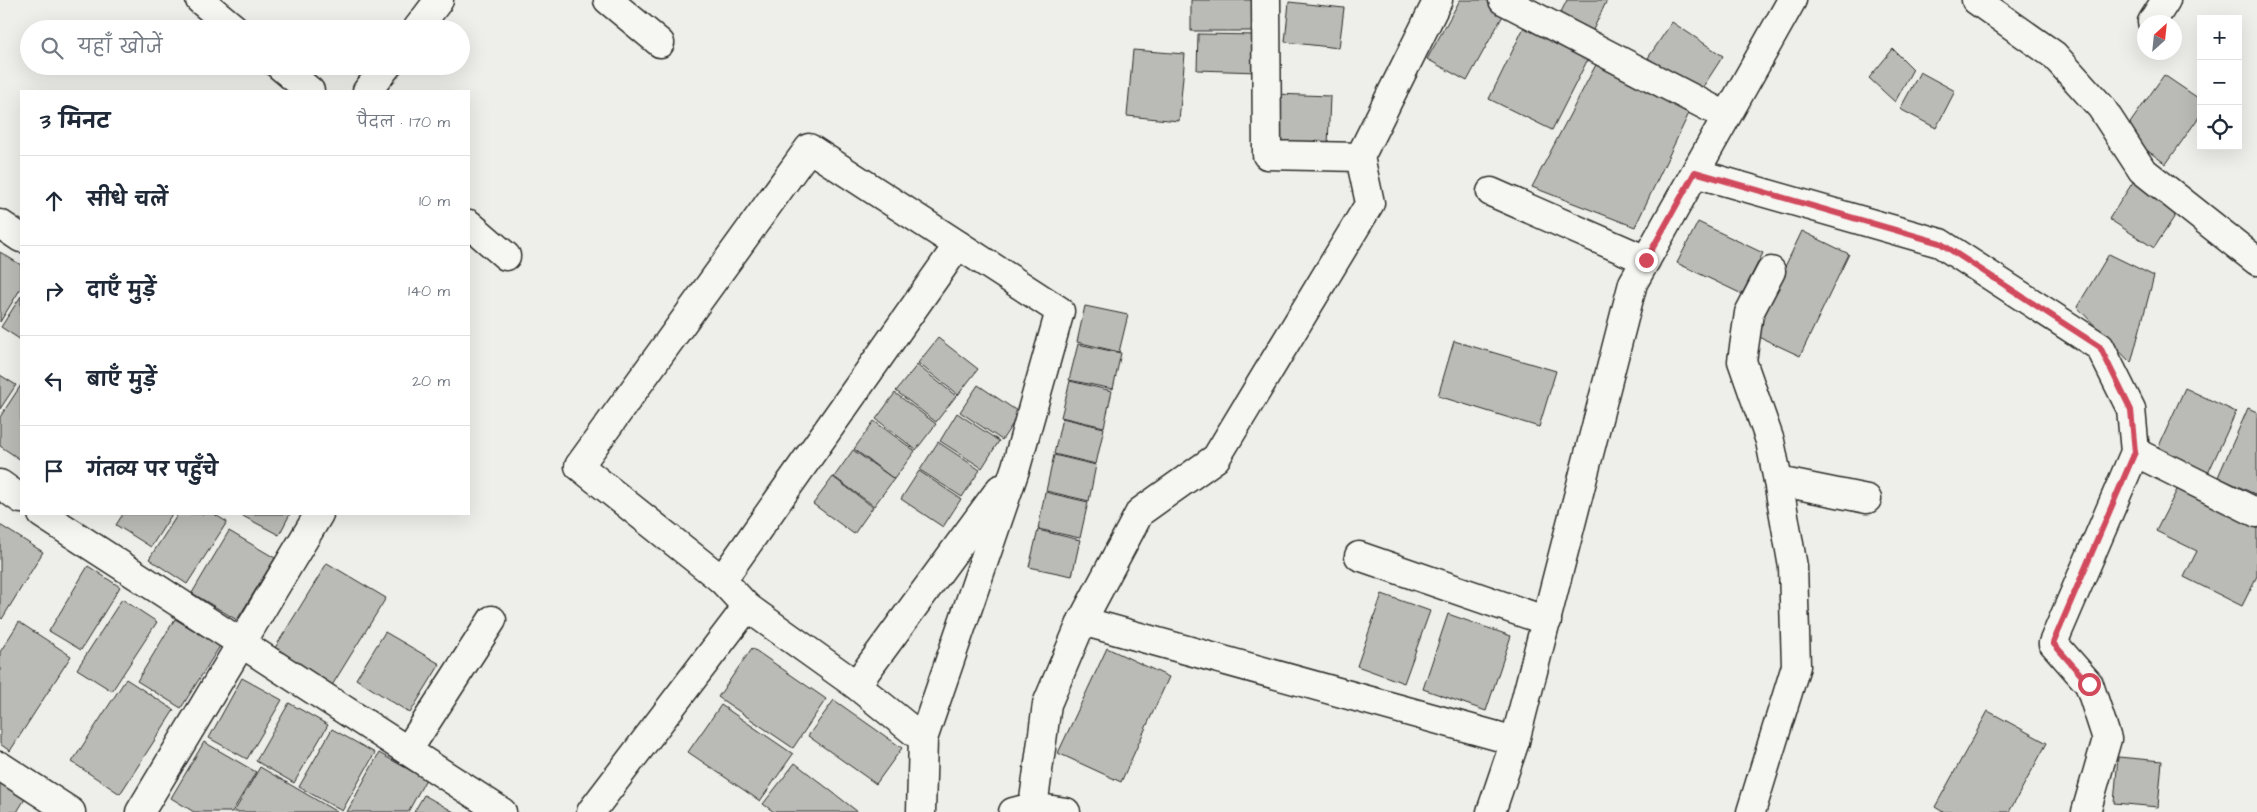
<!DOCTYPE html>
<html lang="hi">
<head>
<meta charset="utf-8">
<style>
  body { margin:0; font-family:"Architects Daughter","Playpen Sans Deva",sans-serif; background:#f2f2f3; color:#1f2937 }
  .controls { position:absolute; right:15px; top:15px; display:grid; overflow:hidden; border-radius:0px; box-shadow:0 5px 20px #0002 }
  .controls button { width:45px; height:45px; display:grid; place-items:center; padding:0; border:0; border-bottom:1px solid #e0e1e3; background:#fff; color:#1f2937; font:25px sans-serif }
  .compass { position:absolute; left:2137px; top:15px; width:45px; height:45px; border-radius:50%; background:#fff; box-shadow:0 5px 20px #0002; rotate:27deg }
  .stop { position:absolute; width:15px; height:15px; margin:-11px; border:4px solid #d1495b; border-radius:50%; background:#fff }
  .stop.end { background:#d1495b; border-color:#fff; box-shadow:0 1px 5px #0008 }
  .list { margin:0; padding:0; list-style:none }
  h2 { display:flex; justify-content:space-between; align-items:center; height:65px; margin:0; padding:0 20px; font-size:21px }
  h2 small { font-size:16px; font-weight:400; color:#747a83 }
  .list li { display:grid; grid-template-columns:32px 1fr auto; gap:15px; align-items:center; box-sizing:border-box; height:90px; padding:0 20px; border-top:1px solid #e0e1e3 }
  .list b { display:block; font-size:19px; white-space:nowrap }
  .list em { font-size:16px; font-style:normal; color:#747a83 }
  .icon { flex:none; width:28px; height:28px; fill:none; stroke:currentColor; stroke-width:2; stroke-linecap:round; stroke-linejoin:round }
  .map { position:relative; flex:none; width:2257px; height:812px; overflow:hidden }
  .search { position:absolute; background:#fff; box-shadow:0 5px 20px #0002; left:20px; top:20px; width:450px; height:55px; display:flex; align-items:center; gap:12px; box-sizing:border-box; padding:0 18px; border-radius:28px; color:#747a83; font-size:19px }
  .panel { position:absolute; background:#fff; box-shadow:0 5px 20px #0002; left:20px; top:90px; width:450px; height:425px; border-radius:0px }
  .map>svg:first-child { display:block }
  .building { fill:#babab7; stroke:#2b2b2b }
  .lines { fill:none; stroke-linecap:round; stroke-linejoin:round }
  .minor-casing { stroke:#2b2b2b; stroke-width:31 }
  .tertiary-casing { stroke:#2b2b2b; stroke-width:31 }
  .minor { stroke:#f6f6f2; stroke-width:28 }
  .tertiary { stroke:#f6f6f2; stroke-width:28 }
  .route { stroke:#d1495b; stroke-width:6 }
</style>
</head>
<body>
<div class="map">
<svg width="2257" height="812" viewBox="0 0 2257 812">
  <rect width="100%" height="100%" fill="#eeeeea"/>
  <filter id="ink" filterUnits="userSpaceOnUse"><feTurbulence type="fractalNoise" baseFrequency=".02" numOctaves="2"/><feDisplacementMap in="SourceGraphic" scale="10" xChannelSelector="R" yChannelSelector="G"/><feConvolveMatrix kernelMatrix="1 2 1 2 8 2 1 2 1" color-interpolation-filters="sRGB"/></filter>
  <g filter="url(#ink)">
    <g class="building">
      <path d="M1191 0H1254L1253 31H1191Z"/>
      <path d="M1460 0H1487L1506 10 1467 81 1427 59Z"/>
      <path d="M1567 0H1607L1592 32 1559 16Z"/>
      <path d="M1289 2 1344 8 1339 48 1285 42Z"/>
      <path d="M1527 21 1591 53 1552 130 1489 99Z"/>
      <path d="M1672 22 1723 56 1699 93 1648 58Z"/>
      <path d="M1198 34 1259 35 1258 72 1197 70Z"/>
      <path d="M1893 49 1913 69 1895 102 1869 78Z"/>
      <path d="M1133 50 1185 54 1179 121 1127 116Z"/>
      <path d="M1600 57 1691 109 1635 227 1532 187Z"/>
      <path d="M1920 72 1955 91 1936 128 1900 109Z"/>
      <path d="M2164 75 2201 100V114L2166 164 2123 133Z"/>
      <path d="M1276 94 1330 96 1328 146 1275 144Z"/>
      <path d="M2137 176 2182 205 2154 248 2109 219Z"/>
      <path d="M1698 222 1763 253 1742 294 1677 263Z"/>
      <path d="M1802 231 1849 254 1800 356 1753 334Z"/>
      <path d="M0 252 21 265V288L0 322Z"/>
      <path d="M2109 254 2154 276 2131 363 2077 307Z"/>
      <path d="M21 296V340L1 327Z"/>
      <path d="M1085 306 1128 315 1119 352 1077 342Z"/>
      <path d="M938 338 978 369 958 395 918 363Z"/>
      <path d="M1454 341 1556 371 1539 427 1438 396Z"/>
      <path d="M1078 344 1121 353 1113 389 1069 380Z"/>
      <path d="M917 365 956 396 936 422 896 391Z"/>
      <path d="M0 375 16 385 0 409Z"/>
      <path d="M1070 381 1112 391 1104 427 1061 417Z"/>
      <path d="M21 385V460L0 446V417Z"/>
      <path d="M978 385 1020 413 1002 440 960 412Z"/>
      <path d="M2185 388 2236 412 2205 480 2154 457Z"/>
      <path d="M895 393 936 424 916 450 876 419Z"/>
      <path d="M2248 408 2257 412V495L2218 477Z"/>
      <path d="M957 413 999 441 982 468 940 441Z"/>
      <path d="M1062 418 1104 428 1096 464 1054 454Z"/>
      <path d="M874 421 915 451 894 479 854 449Z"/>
      <path d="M938 442 980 470 962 497 920 470Z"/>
      <path d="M853 450 894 479 874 506 834 477Z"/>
      <path d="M1054 455 1096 465 1089 501 1046 491Z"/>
      <path d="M919 471 961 499 943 527 901 499Z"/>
      <path d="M833 477 873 507 854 534 813 504Z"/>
      <path d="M2178 488 2257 527V576L2242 606 2184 577 2197 551 2156 531Z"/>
      <path d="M1045 492 1088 502 1080 538 1038 529Z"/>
      <path d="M123 514H172L151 547 116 525Z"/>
      <path d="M178 514H214L227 522 187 584 149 559Z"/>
      <path d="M239 514H290L279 535Z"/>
      <path d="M0 525 43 552 2 619 0 617Z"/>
      <path d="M1038 530 1080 540 1072 576 1029 567Z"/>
      <path d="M229 531 275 558 237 620 192 593Z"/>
      <path d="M327 563 386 598 331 687 273 651Z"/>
      <path d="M88 566 120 587 81 650 49 631Z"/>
      <path d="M1382 594 1430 611 1404 683 1357 666Z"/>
      <path d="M122 599 157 622 112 691 77 669Z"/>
      <path d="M1448 614 1511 636 1486 711 1423 689Z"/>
      <path d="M175 619 220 646 181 708 137 681Z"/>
      <path d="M19 622 71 656 10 751 0 744V652Z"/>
      <path d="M385 632 440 664 410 713 356 679Z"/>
      <path d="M752 648 826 699 793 748 718 697Z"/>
      <path d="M1107 648 1169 677 1121 782 1058 753Z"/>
      <path d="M242 678 282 700 247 759 209 738Z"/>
      <path d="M126 679 174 710 120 794 72 762Z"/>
      <path d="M834 700 902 748 876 784 808 736Z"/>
      <path d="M289 703 328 725 294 783 256 761Z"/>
      <path d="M721 705 793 754 760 801 688 752Z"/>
      <path d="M1988 711 2047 743 2009 812H1943L1935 807Z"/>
      <path d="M332 729 375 753 342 811 299 787Z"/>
      <path d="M204 742 256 772 232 812H194L171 798Z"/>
      <path d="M379 753 426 779 408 812H347Z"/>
      <path d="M2118 757 2162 761 2158 807 2114 803Z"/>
      <path d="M795 763 858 812H774L763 804Z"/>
      <path d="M260 767 337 812H234Z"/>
      <path d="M0 783 25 799 17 812H0Z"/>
      <path d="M424 795 454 812H414Z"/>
    </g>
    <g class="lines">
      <defs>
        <g id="minor">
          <path d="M200 0 235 29"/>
          <path d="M608 0 660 43"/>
          <path d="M1266 0 1267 155 1360 157"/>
          <path d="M1503 0 1726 116"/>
          <path d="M1976 0 2054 55 2101 107 2142 170 2257 261"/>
          <path d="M2152 22 2166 0"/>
          <path d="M417 29 439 0"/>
          <path d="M280 66 310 91"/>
          <path d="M367 91 387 66"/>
          <path d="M1695 173 1940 243 2100 347 2131 409 2135 452 2053 643 2089 684 2107 739 2086 812"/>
          <path d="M1491 192 1646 260"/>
          <path d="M0 224 21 238"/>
          <path d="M469 224 506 256"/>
          <path d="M2135 452 2257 513"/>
          <path d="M1778 481 1867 499"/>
          <path d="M0 484 21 499"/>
          <path d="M42 514 502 812"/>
          <path d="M1359 556 1547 621"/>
          <path d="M722 580 958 245"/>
          <path d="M1082 621 1515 741"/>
          <path d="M856 685 1000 489"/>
          <path d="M408 750 492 620"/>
          <path d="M0 766 71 812"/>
          <path d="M1033 807 1047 704 1082 621 1140 512 1216 458 1370 203 1360 157 1438 0"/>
          <path d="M140 812 319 514"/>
          <path d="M591 812 747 607"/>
          <path d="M921 812 923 739 1016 467 1060 311 809 148 579 466 722 580 747 607 856 685 923 739"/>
          <path d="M1491 812 1515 741 1633 283 1792 0"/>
          <path d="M1751 812 1796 666 1793 567 1778 481 1770 441 1742 361 1749 313 1771 271"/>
        </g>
        <path id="tertiary" d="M1013 812 1033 807 1066 812"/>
      </defs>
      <use href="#minor" class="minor-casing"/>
      <use href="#tertiary" class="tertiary-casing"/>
      <use href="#minor" class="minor"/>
      <use href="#tertiary" class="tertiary"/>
    </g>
  </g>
  <g class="lines" filter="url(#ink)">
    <path class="route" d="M1646 260 1695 172 1940 243 2100 347 2131 410 2135 452 2053 643 2089 684"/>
  </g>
</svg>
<div class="controls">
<button>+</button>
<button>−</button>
<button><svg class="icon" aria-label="locate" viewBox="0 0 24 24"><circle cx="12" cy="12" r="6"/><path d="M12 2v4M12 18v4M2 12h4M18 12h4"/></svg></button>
</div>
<svg class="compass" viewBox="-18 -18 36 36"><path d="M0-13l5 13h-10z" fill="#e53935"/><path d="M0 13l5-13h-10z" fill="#747a83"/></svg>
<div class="stop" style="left:2089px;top:684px"></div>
<div class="stop end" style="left:1646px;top:260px"></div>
<div class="search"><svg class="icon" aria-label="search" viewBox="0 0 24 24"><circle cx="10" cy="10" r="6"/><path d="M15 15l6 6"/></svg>यहाँ खोजें</div>
<section class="panel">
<h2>3 मिनट<small>पैदल · 170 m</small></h2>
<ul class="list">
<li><svg class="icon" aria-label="ahead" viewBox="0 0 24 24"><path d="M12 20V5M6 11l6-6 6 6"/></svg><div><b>सीधे चलें</b></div><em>10 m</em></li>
<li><svg class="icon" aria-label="right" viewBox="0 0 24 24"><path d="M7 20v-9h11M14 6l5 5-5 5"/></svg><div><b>दाएँ मुड़ें</b></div><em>140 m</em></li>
<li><svg class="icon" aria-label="left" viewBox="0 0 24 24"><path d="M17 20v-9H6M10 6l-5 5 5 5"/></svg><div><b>बाएँ मुड़ें</b></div><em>20 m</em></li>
<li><svg class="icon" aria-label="arrive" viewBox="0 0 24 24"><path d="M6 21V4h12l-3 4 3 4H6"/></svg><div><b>गंतव्य पर पहुँचे</b></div></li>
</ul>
</section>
</div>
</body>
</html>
